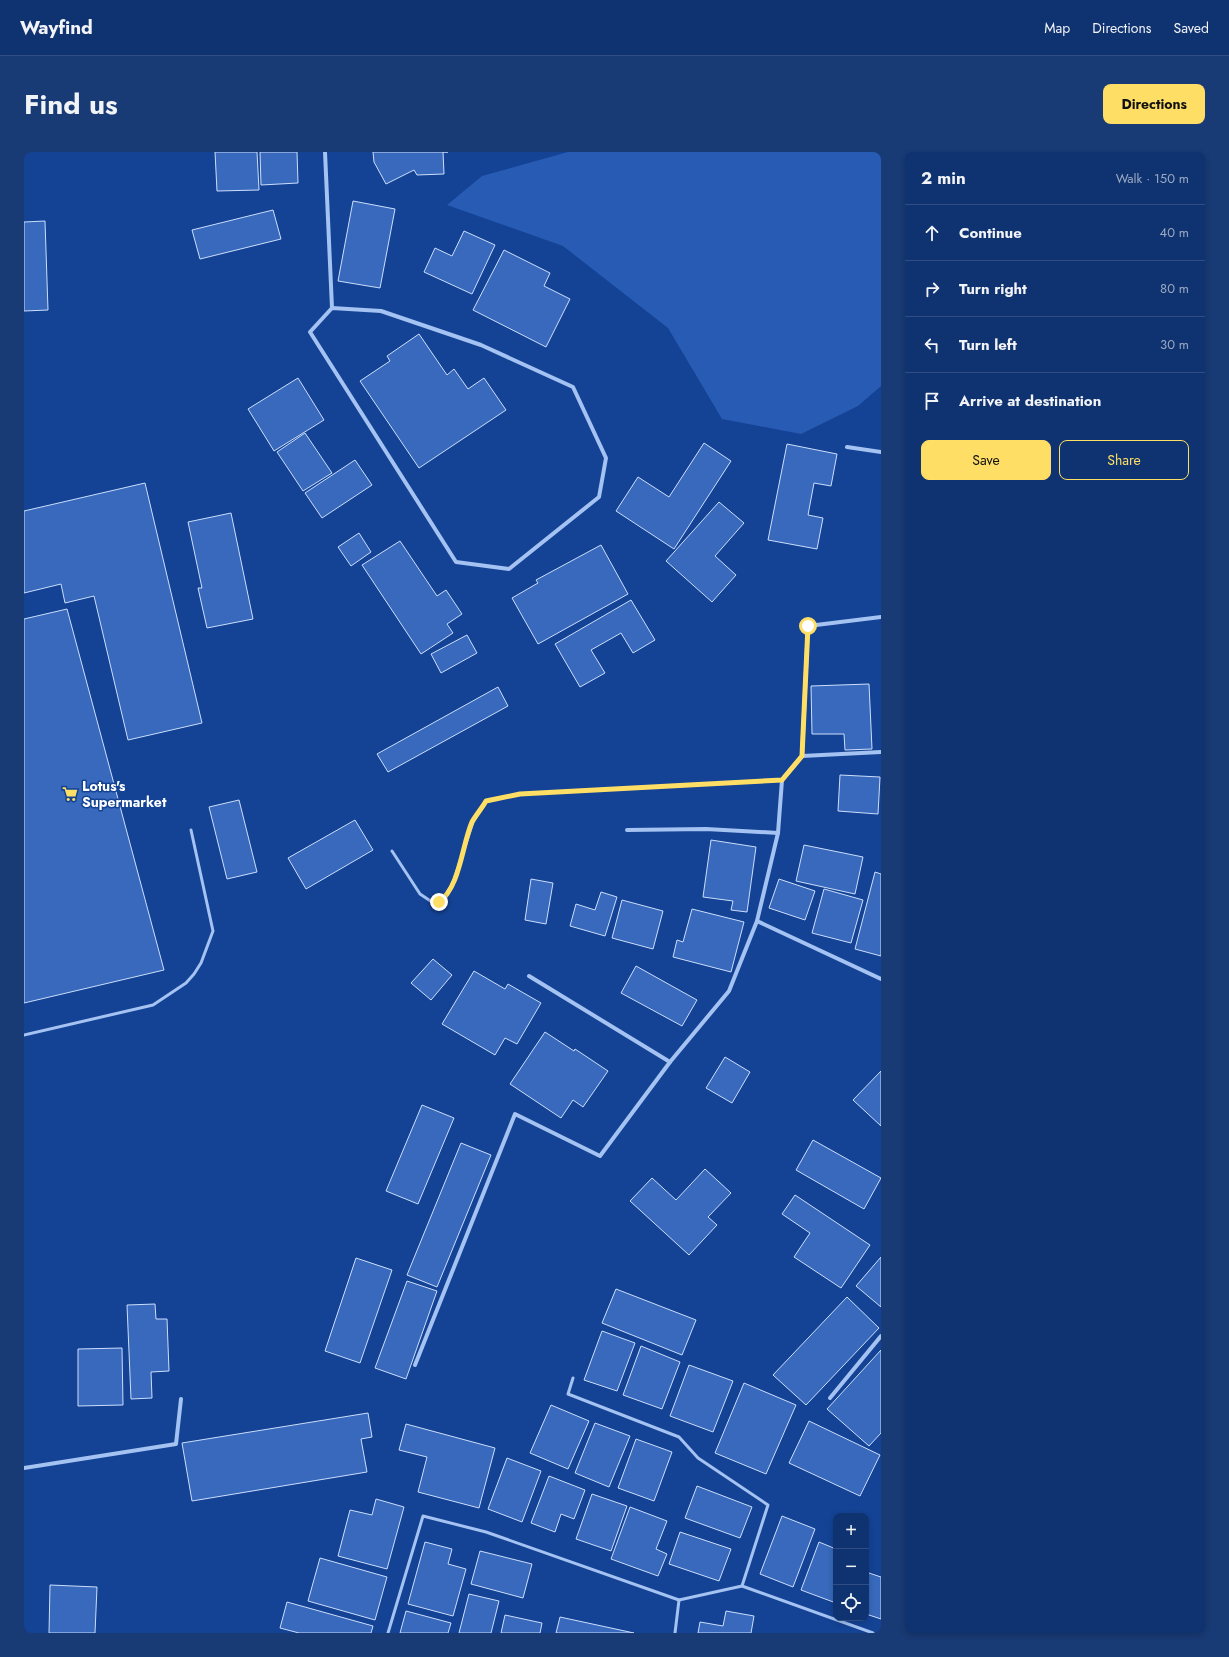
<!DOCTYPE html>
<html lang="en">
<head>
<meta charset="utf-8">
<style>
  body { margin:0; font-family:Jost,sans-serif; background:#183a75; color:#f1f3f6 }
  .controls { position:absolute; right:12px; bottom:12px; display:grid; overflow:hidden; border-radius:8px; box-shadow:0 2px 6px #0003 }
  .controls button { width:36px; height:36px; display:grid; place-items:center; padding:0; border:0; border-bottom:1px solid #2f4d83; background:#0f3270; color:#f1f3f6; font:20px sans-serif }
  .stop { position:absolute; width:12px; height:12px; margin:-9px; border:3px solid #ffde65; border-radius:50%; background:#fff }
  .stop.end { background:#ffde65; border-color:#fff; box-shadow:0 1px 4px #0008 }
  .list { margin:0; padding:0; list-style:none }
  h2 { display:flex; justify-content:space-between; align-items:center; height:52px; margin:0; padding:0 16px; font-size:17px }
  h2 small { font-size:13px; font-weight:400; color:#9baac3 }
  .list li { display:grid; grid-template-columns:26px 1fr auto; gap:12px; align-items:center; box-sizing:border-box; height:56px; padding:0 16px; border-top:1px solid #2f4d83 }
  .list b { display:block; font-size:15px; white-space:nowrap }
  .list em { font-size:13px; font-style:normal; color:#9baac3 }
  .actions { display:flex; gap:8px; padding:12px 16px }
  .actions a { flex:1; padding:9px 0; border:1px solid #ffde65; border-radius:8px; text-align:center; font-size:14px; color:#ffde65 }
  .actions .main { background:#ffde65; color:#111 }
  .icon { flex:none; width:22px; height:22px; fill:none; stroke:currentColor; stroke-width:2; stroke-linecap:round; stroke-linejoin:round }
  .map { position:relative; flex:none; width:857px; height:1481px; overflow:hidden; border-radius:8px }
  header { display:flex; align-items:center; gap:24px; box-sizing:border-box; height:56px; padding:0 20px; background:#0f3270; border-bottom:1px solid #2f4d83 }
  header strong { font-size:19px }
  nav { display:flex; gap:22px; margin-inline-start:auto; font-size:14px }
  .intro { display:flex; align-items:center; justify-content:space-between; box-sizing:border-box; height:96px; padding:0 24px }
  h1 { margin:0; font-size:28px }
  .button { padding:10px 18px; border-radius:8px; background:#ffde65; color:#111; font-size:14px; font-weight:700 }
  main { display:flex; gap:24px; padding:0 24px }
  aside { flex:1; background:#0f3270; border-radius:8px; box-shadow:0 2px 6px #0003 }
  .map>svg:first-child { display:block }
  .green { fill:#275bb4 }
  .building { fill:#3869bc; stroke:#ccdefc }
  .lines { fill:none; stroke-linecap:round; stroke-linejoin:round }
  .service { stroke:#a4c2f2; stroke-width:3 }
  .minor { stroke:#a4c2f2; stroke-width:4 }
  .route { stroke:#ffde65; stroke-width:5 }
  .labels { text-anchor:middle; stroke-width:3; stroke-linejoin:round; paint-order:stroke }
  .poi-label { font-size:14px; font-weight:bold; fill:#fff; stroke:#144395; text-anchor:start }
</style>
</head>
<body>
<header>
<strong>Wayfind</strong>
<nav><a>Map</a><a>Directions</a><a>Saved</a></nav>
</header>
<div class="intro"><h1>Find us</h1><a class="button">Directions</a></div>
<main>
<div class="map">
<svg width="857" height="1481" viewBox="0 0 857 1481">
  <rect width="100%" height="100%" fill="#144395"/>
  <path class="green" d="M544 0H857V234L834 254 777 282 698 267 644 176 539 94 423 53 458 24Z"/>
  <g class="building">
    <path d="M191 0H233L235 38 193 39Z"/>
    <path d="M236 0H273L274 31 237 33Z"/>
    <path d="M349 0H424H419L420 22 393 23 390 18 362 32 350 10Z"/>
    <path d="M329 49 371 57 356 136 314 129Z"/>
    <path d="M249 58 257 87 176 107 168 78Z"/>
    <path d="M21 69 24 158 0 159V70Z"/>
    <path d="M440 79 471 93 448 142 400 120 411 96 428 104Z"/>
    <path d="M480 98 526 121 520 134 546 147 522 195 449 158Z"/>
    <path d="M395 182 423 223 430 217 444 237 460 226 482 258 395 316 336 229 366 209 363 204Z"/>
    <path d="M274 226 300 268 250 299 224 257Z"/>
    <path d="M281 281 308 321 279 339 253 300Z"/>
    <path d="M680 291 707 309 650 397 592 359 614 325 645 345Z"/>
    <path d="M763 292 813 302 807 334 790 331 784 363 799 366 793 397 744 388Z"/>
    <path d="M331 308 348 333 298 366 281 341Z"/>
    <path d="M121 331 178 571 104 588 70 444 41 451 37 432 0 441V359Z"/>
    <path d="M695 350 720 371 691 404 712 423 688 450 642 409Z"/>
    <path d="M207 361 229 467 183 476 174 436H178L164 370Z"/>
    <path d="M335 381 347 400 327 414 314 395Z"/>
    <path d="M376 389 413 444 422 438 438 462 423 472 429 481 397 502 338 413Z"/>
    <path d="M577 393 604 442 514 492 488 446 514 431 512 428Z"/>
    <path d="M607 448 631 488 609 501 597 481 567 498 581 521 556 535 531 492Z"/>
    <path d="M43 457 140 818 0 851V467Z"/>
    <path d="M443 483 453 501 417 521 407 502Z"/>
    <path d="M845 532 848 597 821 598 820 582H788L787 534Z"/>
    <path d="M474 535 484 554 364 620 353 602Z"/>
    <path d="M816 623 856 625 854 662 814 659Z"/>
    <path d="M215 648 233 720 203 727 185 655Z"/>
    <path d="M331 668 349 698 282 737 264 706Z"/>
    <path d="M687 688 732 695 723 760 707 758 709 749 679 745Z"/>
    <path d="M780 693 839 705 831 742 772 729Z"/>
    <path d="M851 720 857 722V804L831 797Z"/>
    <path d="M507 727 529 731 522 772 501 768Z"/>
    <path d="M755 727 791 739 781 768 745 756Z"/>
    <path d="M800 737 839 748 827 791 788 781Z"/>
    <path d="M577 740 593 745 581 784 546 774 552 752 571 758Z"/>
    <path d="M598 748 639 759 629 797 588 786Z"/>
    <path d="M668 757 720 770 707 820 649 805 653 788 659 790Z"/>
    <path d="M409 807 428 823 407 848 387 831Z"/>
    <path d="M612 814 673 848 658 874 597 841Z"/>
    <path d="M450 819 481 837 484 832 517 851 493 892 481 886 471 903 418 872Z"/>
    <path d="M521 880 550 899 551 897 584 919 559 955 549 948 537 966 486 932Z"/>
    <path d="M701 905 726 920 708 951 682 936Z"/>
    <path d="M857 919V974L829 948Z"/>
    <path d="M398 953 430 966 394 1052 362 1039Z"/>
    <path d="M789 988 857 1026 840 1057 772 1018Z"/>
    <path d="M437 991 467 1003 413 1135 383 1123Z"/>
    <path d="M681 1017 707 1041 684 1065 693 1073 665 1103 606 1049 628 1026 652 1048Z"/>
    <path d="M771 1043 846 1093 817 1136 770 1105 786 1081 758 1062Z"/>
    <path d="M857 1105V1155L832 1134Z"/>
    <path d="M332 1106 368 1118 336 1211 301 1199Z"/>
    <path d="M383 1129 413 1139 382 1227 351 1216Z"/>
    <path d="M592 1137 672 1168 658 1203 578 1171Z"/>
    <path d="M823 1145 855 1176 782 1253 749 1223Z"/>
    <path d="M131 1152 132 1167H143L145 1219 127 1220 128 1246 107 1247 103 1153Z"/>
    <path d="M578 1179 611 1191 593 1239 560 1228Z"/>
    <path d="M617 1194 656 1210 638 1257 599 1243Z"/>
    <path d="M98 1196 99 1253 54 1254V1197Z"/>
    <path d="M857 1198V1281L845 1294 803 1257Z"/>
    <path d="M665 1213 709 1229 689 1280 646 1264Z"/>
    <path d="M720 1231 772 1253 742 1322 691 1301Z"/>
    <path d="M527 1253 565 1269 544 1317 506 1301Z"/>
    <path d="M344 1261 348 1285 337 1287 343 1320 168 1349 158 1291Z"/>
    <path d="M785 1269 856 1303 836 1344 765 1311Z"/>
    <path d="M571 1271 606 1284 585 1335 551 1321Z"/>
    <path d="M382 1272 471 1296 455 1356 394 1340 403 1305 375 1298Z"/>
    <path d="M612 1287 648 1300 630 1349 594 1336Z"/>
    <path d="M483 1306 517 1319 498 1370 464 1357Z"/>
    <path d="M525 1324 561 1338 550 1367 537 1362 531 1380 507 1371Z"/>
    <path d="M673 1334 728 1355 716 1386 661 1366Z"/>
    <path d="M568 1342 603 1354 587 1399 552 1387Z"/>
    <path d="M352 1347 380 1355 363 1417 314 1404 326 1358 348 1363Z"/>
    <path d="M606 1355 643 1369 632 1397 643 1402 634 1424 587 1407Z"/>
    <path d="M758 1364 791 1377 769 1435 736 1422Z"/>
    <path d="M656 1380 707 1397 695 1429 645 1412Z"/>
    <path d="M401 1390 428 1397 424 1412 442 1417 429 1464 384 1452Z"/>
    <path d="M795 1390 812 1397V1451L777 1438Z"/>
    <path d="M456 1399 508 1412 499 1446 447 1432Z"/>
    <path d="M296 1406 363 1425 351 1468 284 1449Z"/>
    <path d="M842 1420 857 1425V1467L842 1462Z"/>
    <path d="M26 1433 73 1435 71 1481H25Z"/>
    <path d="M445 1442 475 1449 467 1481H435Z"/>
    <path d="M263 1450 349 1474 347 1481H275L256 1476Z"/>
    <path d="M382 1459 427 1471 424 1481H376Z"/>
    <path d="M702 1459 730 1464 727 1481H674L676 1470 699 1474Z"/>
    <path d="M481 1463 518 1471 516 1481H477Z"/>
    <path d="M536 1465 610 1481H532Z"/>
  </g>
  <g class="lines">
    <g class="service">
      <path d="M368 699 396 742 408 750H415L422 745 429 731 449 670 462 649 496 642 758 628"/>
      <path d="M0 883 129 853 162 831 170 822 177 811 189 779 167 678"/>
      <path d="M549 1226 544 1242 655 1285 674 1306 744 1353 718 1434"/>
      <path d="M364 1481 399 1364 462 1380 655 1448 718 1434 849 1481"/>
      <path d="M651 1481 655 1448"/>
    </g>
    <g class="minor">
      <path d="M301 0 308 156"/>
      <path d="M308 156 357 159 457 193 549 235 582 306 575 345 485 417 432 410 286 180Z"/>
      <path d="M823 295 857 300"/>
      <path d="M778 604 857 600"/>
      <path d="M603 678 682 677 754 681"/>
      <path d="M733 769 857 827"/>
      <path d="M505 824 646 910"/>
      <path d="M391 1213 491 962 576 1004 646 910 705 839 733 769 754 681 758 628 778 604 784 474 857 465"/>
      <path d="M806 1246 857 1184"/>
      <path d="M0 1316 152 1292 157 1247"/>
    </g>
  </g>
  <g class="lines">
    <path class="route" d="M415 750C436 735 438 693 448 670 452 663 458 656 462 649L496 642 758 628 778 604 784 474"/>
  </g>
  <defs>
    <symbol id="supermarket-bare" viewBox="-9 -9 18 18"><path d="M-6-5.5h2.5l.6 2H6L4.5 2H-2.5L-4.4-4H-6ZM-1.5 3.2a1.3 1.3 0 1 0 .1 0ZM3 3.2a1.3 1.3 0 1 0 .1 0Z" fill="#ffde65" stroke="#144395" stroke-width="2.5" paint-order="stroke"/></symbol>
  </defs>
  <g fill-rule="evenodd">
    <use href="#supermarket-bare" x="35" y="631" width="22" height="22"/>
  </g>
  <g class="labels">
    <g class="poi-label">
      <text x="58" y="639">Lotus's<tspan x="58" dy="16">Supermarket</tspan></text>
    </g>
  </g>
</svg>
<div class="controls">
<button>+</button>
<button>−</button>
<button><svg class="icon" aria-label="locate" viewBox="0 0 24 24"><circle cx="12" cy="12" r="6"/><path d="M12 2v4M12 18v4M2 12h4M18 12h4"/></svg></button>
</div>
<div class="stop" style="left:784px;top:474px"></div>
<div class="stop end" style="left:415px;top:750px"></div>
</div>
<aside>
<h2>2 min<small>Walk · 150 m</small></h2>
<ul class="list">
<li><svg class="icon" aria-label="ahead" viewBox="0 0 24 24"><path d="M12 20V5M6 11l6-6 6 6"/></svg><div><b>Continue</b></div><em>40 m</em></li>
<li><svg class="icon" aria-label="right" viewBox="0 0 24 24"><path d="M7 20v-9h11M14 6l5 5-5 5"/></svg><div><b>Turn right</b></div><em>80 m</em></li>
<li><svg class="icon" aria-label="left" viewBox="0 0 24 24"><path d="M17 20v-9H6M10 6l-5 5 5 5"/></svg><div><b>Turn left</b></div><em>30 m</em></li>
<li><svg class="icon" aria-label="arrive" viewBox="0 0 24 24"><path d="M6 21V4h12l-3 4 3 4H6"/></svg><div><b>Arrive at destination</b></div></li>
</ul>
<div class="actions"><a class="main">Save</a><a>Share</a></div>
</aside>
</main>
</body>
</html>
